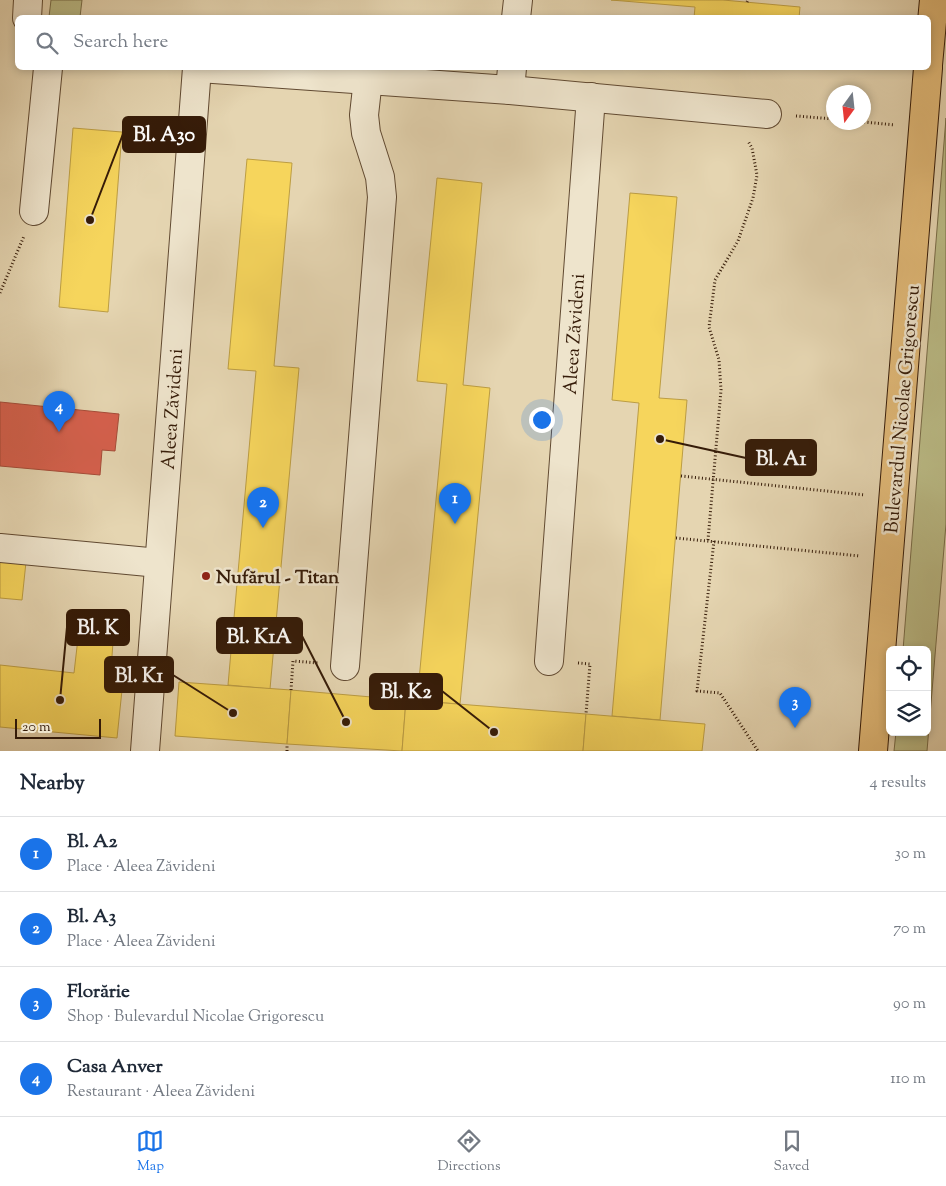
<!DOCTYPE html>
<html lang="en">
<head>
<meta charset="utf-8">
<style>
  body { margin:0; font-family:"Sorts Mill Goudy",serif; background:#f2f2f3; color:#1f2937 }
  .controls { position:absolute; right:15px; bottom:15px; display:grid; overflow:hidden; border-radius:8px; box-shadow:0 2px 8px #0003 }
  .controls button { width:45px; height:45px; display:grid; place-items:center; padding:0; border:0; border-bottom:1px solid #e0e1e3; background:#fff; color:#1f2937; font:25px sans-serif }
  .compass { position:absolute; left:826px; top:85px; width:45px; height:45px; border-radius:50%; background:#fff; box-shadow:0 2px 8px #0003; rotate:195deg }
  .scale { position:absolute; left:15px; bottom:12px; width:86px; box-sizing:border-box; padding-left:5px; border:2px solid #351b08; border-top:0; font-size:14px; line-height:18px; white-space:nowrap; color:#351b08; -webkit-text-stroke:4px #eee4cc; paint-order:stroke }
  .you { position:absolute; left:541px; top:419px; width:18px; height:18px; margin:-12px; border:4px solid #fff; border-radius:50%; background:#1a73e8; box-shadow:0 0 0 8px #1a73e833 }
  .badge { display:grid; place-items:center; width:32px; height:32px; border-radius:50%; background:#1a73e8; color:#fff; font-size:16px; font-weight:700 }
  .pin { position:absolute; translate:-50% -41px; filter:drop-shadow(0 1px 2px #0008) }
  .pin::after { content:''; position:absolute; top:26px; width:18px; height:15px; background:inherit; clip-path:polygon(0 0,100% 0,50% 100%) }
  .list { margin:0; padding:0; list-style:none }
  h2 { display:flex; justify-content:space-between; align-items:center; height:65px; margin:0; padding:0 20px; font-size:21px }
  h2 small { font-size:16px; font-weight:400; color:#747a83 }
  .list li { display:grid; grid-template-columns:32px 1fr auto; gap:15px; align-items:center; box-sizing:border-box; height:75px; padding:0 20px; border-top:1px solid #e0e1e3 }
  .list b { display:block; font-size:19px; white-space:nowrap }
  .list p { margin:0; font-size:16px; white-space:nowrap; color:#747a83 }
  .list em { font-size:16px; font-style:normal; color:#747a83 }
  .icon { flex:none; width:28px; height:28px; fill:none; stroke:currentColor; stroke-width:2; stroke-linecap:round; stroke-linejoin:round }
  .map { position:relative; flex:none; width:946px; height:751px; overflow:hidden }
  .search { position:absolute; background:#fff; box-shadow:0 2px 8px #0003; left:15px; right:15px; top:15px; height:55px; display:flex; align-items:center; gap:12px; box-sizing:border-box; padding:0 18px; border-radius:8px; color:#747a83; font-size:19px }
  .sheet { height:365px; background:#fff }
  nav { display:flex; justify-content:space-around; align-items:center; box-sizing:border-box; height:70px; border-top:1px solid #e0e1e3; background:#fff; font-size:14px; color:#747a83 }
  nav a { display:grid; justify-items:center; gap:2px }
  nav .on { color:#1a73e8 }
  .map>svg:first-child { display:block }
  .green { fill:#bbbc87; stroke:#786c48 }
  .homes { fill:#f6d55c; stroke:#bc9d43 }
  .shops { fill:#d6604d; stroke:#a64b38 }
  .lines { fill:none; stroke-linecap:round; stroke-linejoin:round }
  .minor-casing { stroke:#614a32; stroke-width:30 }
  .major-casing { stroke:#351b08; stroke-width:30 }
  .path { stroke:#351b08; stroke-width:3; stroke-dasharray:1 2.5; stroke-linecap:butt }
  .minor { stroke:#eee4cc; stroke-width:28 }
  .major { stroke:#e2ba78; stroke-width:28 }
  .poi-dot { fill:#8f2418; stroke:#eee4cc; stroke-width:2 }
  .labels { text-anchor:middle; stroke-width:5; stroke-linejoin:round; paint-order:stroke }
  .street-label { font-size:19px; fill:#351b08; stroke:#eee4cc }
  .poi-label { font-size:19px; font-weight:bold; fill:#351b08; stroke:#eee4cc; text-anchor:start }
  .leader { fill:none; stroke:#351b08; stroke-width:2 }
  .callout-dot { fill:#351b08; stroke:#eee4cc; stroke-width:2 }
  .callout { fill:#351b08; stroke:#351b08; stroke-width:2 }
  .callout-label { font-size:20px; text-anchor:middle; font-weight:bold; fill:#fff }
</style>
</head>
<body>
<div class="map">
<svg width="946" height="751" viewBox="0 0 946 751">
  <rect width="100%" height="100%" fill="#e5d5b1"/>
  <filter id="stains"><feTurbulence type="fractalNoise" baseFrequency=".004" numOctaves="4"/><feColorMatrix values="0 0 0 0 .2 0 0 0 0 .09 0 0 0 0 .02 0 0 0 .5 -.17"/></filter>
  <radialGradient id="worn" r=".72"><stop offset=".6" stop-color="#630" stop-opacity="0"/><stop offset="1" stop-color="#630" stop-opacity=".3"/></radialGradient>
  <g class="green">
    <path d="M51 0H82L80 17H49Z"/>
    <path d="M946 118V524L927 751H894L896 732H927V650H903Z"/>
  </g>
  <g class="homes">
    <path d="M611 0H723L800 7 799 18H694L695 7Z"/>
    <path d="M73 128 122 132 108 312 59 307Z"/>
    <path d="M247 159 292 163 274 366 299 368 270 689 228 685 256 371 228 369Z"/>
    <path d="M437 178 482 183 463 385 490 388 460 704 417 701 447 384 417 381Z"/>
    <path d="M630 193 677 197 659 398 687 400 660 720 612 716 639 403 612 400Z"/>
    <path d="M0 560 26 562 22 600 0 598Z"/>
    <path d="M78 638 113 642 111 670 124 671 117 738 0 727V665L74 673Z"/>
    <path d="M179 682 291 690 287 744 175 736Z"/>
    <path d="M291 690 406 700 402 751 287 744Z"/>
    <path d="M406 700 586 714 583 751H402Z"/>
    <path d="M586 714 705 724 702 751H583Z"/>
  </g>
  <path class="shops" d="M0 402 119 414 115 451 102 450 100 475 0 466Z"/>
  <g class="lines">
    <defs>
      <g id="minor">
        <path d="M27 18 28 0"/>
        <path d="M516 18 518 0"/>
        <path d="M199 68 510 90 767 114"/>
        <path d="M510 90 512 68"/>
        <path d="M34 211 48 68"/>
        <path d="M0 548 159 563"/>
        <path d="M549 661 591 97"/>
        <path d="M345 666 382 197 380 177 366 133 364 115 368 79"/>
        <path d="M145 751 197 68"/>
      </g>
      <g id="major">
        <path d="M928 65 934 0"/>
        <path d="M873 751 928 68"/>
      </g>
    </defs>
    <use href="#minor" class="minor-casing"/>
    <use href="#major" class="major-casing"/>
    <g class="path">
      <path d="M747 2 748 0"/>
      <path d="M796 116 834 119"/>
      <path d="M864 122 895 125"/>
      <path d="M0 293 24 236"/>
      <path d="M681 476 865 495"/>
      <path d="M676 538 860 556"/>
      <path d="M708 540 721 390 719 360 709 327 715 280 738 241 753 198 757 175 752 148 748 141"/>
      <path d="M714 541 697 691 720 693 758 751"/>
      <path d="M578 663 590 664 586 714"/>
      <path d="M291 690 293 661 318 663"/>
      <path d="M287 751V744"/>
    </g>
    <use href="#minor" class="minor"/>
    <use href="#major" class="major"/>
  </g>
  <circle class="poi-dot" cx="206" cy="576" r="5"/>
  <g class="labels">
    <g class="street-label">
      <text transform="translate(573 334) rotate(-86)" y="7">Aleea Zăvideni</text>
      <text transform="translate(171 409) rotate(-86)" y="7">Aleea Zăvideni</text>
      <text transform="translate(901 409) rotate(-85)" y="7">Bulevardul Nicolae Grigorescu</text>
    </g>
    <g class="poi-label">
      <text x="216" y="583">Nufărul - Titan</text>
    </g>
  </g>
  <path class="leader" d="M90 220L123 134M660 439L746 458M60 700L67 627M346 722L302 636M233 713L173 675M494 732L442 691"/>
  <g class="callout-dot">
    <circle cx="90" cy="220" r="5"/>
    <circle cx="660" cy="439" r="5"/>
    <circle cx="60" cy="700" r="5"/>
    <circle cx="346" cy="722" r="5"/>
    <circle cx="233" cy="713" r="5"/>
    <circle cx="494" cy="732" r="5"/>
  </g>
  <g class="callout">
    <rect x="123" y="117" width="82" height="35" rx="5"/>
    <rect x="746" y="440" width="70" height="35" rx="5"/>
    <rect x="67" y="610" width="62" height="35" rx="5"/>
    <rect x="217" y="618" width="85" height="35" rx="5"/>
    <rect x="105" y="657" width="68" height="35" rx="5"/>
    <rect x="370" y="674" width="72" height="35" rx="5"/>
  </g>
  <g class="callout-label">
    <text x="164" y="141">Bl. A30</text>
    <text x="781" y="465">Bl. A1</text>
    <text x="98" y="634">Bl. K</text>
    <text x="259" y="643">Bl. K1A</text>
    <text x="139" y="682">Bl. K1</text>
    <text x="406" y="698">Bl. K2</text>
  </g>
  <rect width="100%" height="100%" filter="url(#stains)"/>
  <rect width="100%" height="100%" fill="url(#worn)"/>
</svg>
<div class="controls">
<button><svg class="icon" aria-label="locate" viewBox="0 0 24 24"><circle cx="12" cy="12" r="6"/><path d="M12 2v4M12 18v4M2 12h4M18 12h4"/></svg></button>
<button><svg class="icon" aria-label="layers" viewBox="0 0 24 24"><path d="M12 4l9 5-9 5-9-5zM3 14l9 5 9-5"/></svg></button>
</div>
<svg class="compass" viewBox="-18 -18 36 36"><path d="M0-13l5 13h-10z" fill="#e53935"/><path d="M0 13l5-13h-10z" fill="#747a83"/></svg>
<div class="scale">20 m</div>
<div class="you"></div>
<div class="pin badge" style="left:455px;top:524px">1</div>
<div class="pin badge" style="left:263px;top:528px">2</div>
<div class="pin badge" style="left:795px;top:728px">3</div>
<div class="pin badge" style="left:59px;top:432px">4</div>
<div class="search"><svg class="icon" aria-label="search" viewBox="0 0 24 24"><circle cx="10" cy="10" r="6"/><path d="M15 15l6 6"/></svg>Search here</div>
</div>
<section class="sheet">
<h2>Nearby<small>4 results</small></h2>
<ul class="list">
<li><span class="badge">1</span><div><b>Bl. A2</b><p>Place · Aleea Zăvideni</p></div><em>30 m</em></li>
<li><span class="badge">2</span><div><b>Bl. A3</b><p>Place · Aleea Zăvideni</p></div><em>70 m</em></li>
<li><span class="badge">3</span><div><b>Florărie</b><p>Shop · Bulevardul Nicolae Grigorescu</p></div><em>90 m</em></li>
<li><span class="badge">4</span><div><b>Casa Anver</b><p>Restaurant · Aleea Zăvideni</p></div><em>110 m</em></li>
</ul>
</section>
<nav>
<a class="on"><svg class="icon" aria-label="map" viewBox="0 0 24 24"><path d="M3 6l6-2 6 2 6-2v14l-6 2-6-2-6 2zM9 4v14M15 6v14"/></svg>Map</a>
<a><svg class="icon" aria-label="directions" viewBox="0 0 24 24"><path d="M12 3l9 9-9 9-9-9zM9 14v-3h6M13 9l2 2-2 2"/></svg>Directions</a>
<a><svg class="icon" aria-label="saved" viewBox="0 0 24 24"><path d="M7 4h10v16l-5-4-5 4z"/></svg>Saved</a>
</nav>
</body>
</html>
